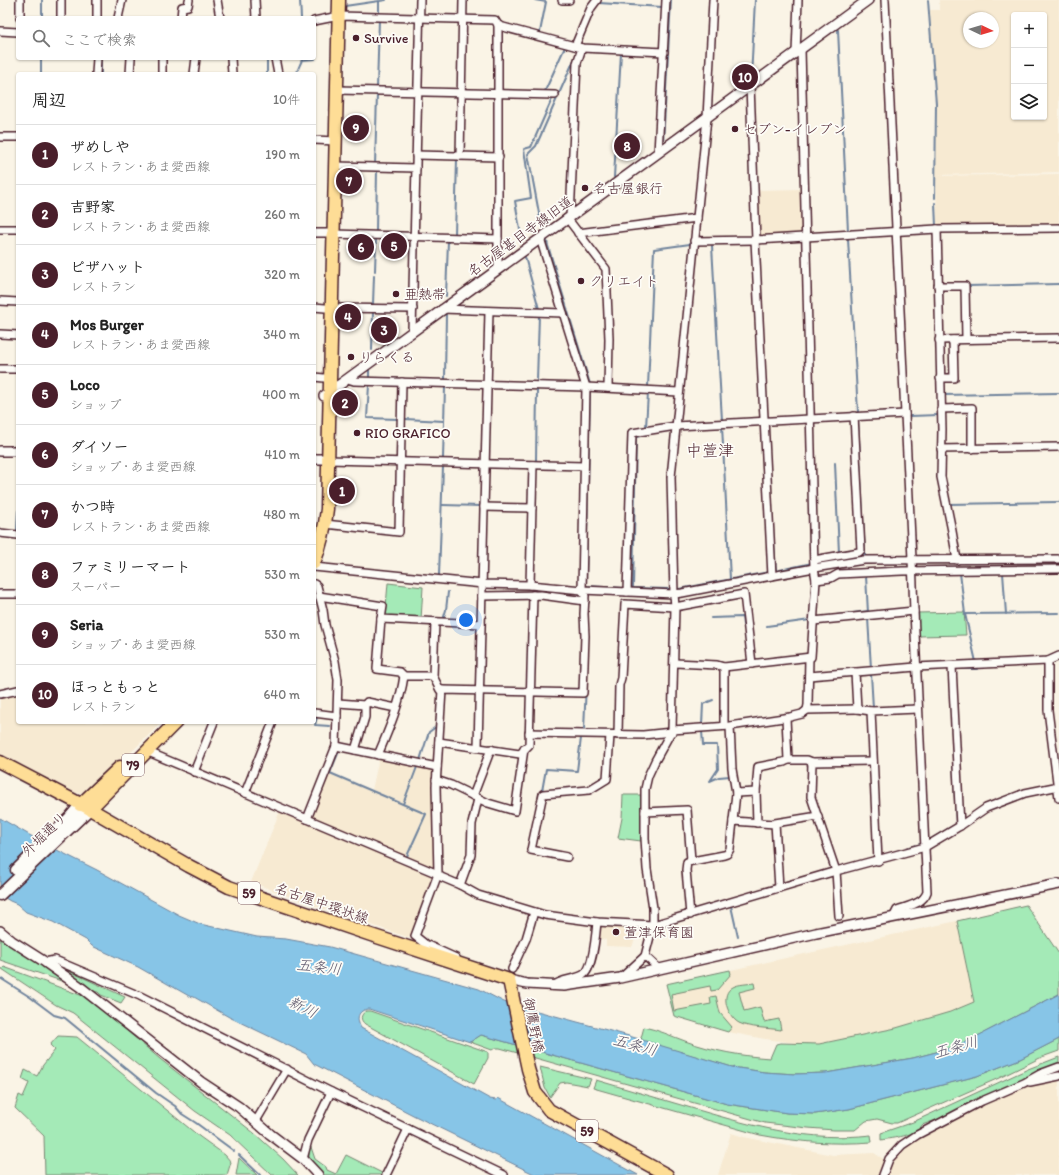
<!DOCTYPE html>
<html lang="ja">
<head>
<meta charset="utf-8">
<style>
  body { margin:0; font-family:Itim,"Klee One",sans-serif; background:#f6f6f6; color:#222 }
  .controls { position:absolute; right:12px; top:12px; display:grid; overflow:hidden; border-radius:4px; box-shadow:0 1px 3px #0004 }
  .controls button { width:36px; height:36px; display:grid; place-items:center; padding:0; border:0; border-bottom:1px solid #e0e0e0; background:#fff; color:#222; font:20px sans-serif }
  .compass { position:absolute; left:963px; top:12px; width:36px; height:36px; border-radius:50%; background:#fff; box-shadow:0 1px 3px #0004; rotate:94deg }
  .you { position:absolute; left:466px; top:620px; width:14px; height:14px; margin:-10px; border:3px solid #fff; border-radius:50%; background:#1a73e8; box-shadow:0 0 0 6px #1a73e833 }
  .badge { display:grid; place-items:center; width:26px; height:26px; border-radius:50%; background:#4a1f2b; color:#fff; font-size:13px; font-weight:700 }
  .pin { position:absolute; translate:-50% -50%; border:2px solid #fff; box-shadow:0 1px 4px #0006 }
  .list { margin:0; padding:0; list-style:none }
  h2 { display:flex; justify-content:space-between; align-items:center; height:52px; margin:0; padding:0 16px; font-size:17px }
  h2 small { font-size:13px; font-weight:400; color:#767676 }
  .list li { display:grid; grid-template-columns:26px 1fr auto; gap:12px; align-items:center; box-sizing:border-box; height:60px; padding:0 16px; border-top:1px solid #e0e0e0 }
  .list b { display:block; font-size:15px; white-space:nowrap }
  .list p { margin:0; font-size:13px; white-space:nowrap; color:#767676 }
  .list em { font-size:13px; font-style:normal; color:#767676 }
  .icon { flex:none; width:22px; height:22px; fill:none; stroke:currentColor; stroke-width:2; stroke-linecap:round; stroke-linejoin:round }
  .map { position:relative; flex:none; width:1059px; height:1175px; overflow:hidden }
  .search { position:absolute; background:#fff; box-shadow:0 1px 3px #0004; left:16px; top:16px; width:300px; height:44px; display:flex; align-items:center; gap:10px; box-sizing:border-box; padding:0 14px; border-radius:4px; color:#767676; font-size:15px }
  .panel { position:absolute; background:#fff; box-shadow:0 1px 3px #0004; left:16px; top:72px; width:300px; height:652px; border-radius:4px }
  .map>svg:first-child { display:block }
  .built { fill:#f7ead2; fill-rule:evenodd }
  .green { fill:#a4eab7; stroke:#778471 }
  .water { fill:#87c5e7; stroke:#6f839c }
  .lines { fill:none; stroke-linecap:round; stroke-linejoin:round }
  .stream { stroke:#6f839c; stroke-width:2 }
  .minor-casing { stroke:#4a1f2b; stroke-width:10 }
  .tertiary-casing { stroke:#4a1f2b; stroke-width:12 }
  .secondary-casing { stroke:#4a1f2b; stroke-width:13 }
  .primary-casing { stroke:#4a1f2b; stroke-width:15 }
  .minor { stroke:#fdfcf7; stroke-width:7 }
  .tertiary { stroke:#fdfcf7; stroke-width:9 }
  .secondary { stroke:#fdfcf7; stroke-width:10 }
  .primary { stroke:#fedd96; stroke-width:12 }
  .poi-dot { fill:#4a1f2b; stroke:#fdfcf7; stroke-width:1.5 }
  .labels { text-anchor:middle; stroke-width:3.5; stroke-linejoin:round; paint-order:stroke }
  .shield { fill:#fdfcf7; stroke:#806168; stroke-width:1 }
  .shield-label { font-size:13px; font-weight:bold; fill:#4a1f2b }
  .poi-label { font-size:14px; fill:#4a1f2b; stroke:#fdfcf7; text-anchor:start }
  .street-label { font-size:14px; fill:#4a1f2b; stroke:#fdfcf7 }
  .water-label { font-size:15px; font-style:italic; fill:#5f596d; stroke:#fdfcf7 }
  .quarter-label { font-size:16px; fill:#4a1f2b; stroke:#fdfcf7 }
</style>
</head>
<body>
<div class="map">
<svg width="1059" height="1175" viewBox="0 0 1059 1175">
  <rect width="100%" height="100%" fill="#faf4e6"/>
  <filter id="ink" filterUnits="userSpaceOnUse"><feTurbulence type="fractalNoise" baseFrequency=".025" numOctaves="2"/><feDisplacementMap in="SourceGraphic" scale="8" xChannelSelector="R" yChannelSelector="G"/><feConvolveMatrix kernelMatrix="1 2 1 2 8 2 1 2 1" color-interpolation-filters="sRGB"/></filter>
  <g filter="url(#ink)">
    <g class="built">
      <path d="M939 0H1059V172L936 175V104L929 10H939ZM1014 15H1044V117H1014ZM969 18H993V42H969Z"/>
      <path d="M1059 174V226L937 227 936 176Z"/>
      <path d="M803 189 804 234 758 237 756 190Z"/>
      <path d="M18 691V722H160V724L91 791 72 794 0 755V695Z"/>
      <path d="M379 758 416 766 403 803 372 790Z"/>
      <path d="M418 766 435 770V869L408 857 427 813 404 804Z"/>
      <path d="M329 773 425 814 406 856 311 817Z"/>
      <path d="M280 811 433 875 434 879 413 937H407L304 902 251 882Z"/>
      <path d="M957 921 974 1002 950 1012 896 1028 819 1044 796 1043 765 1039 728 1032 674 1016 666 984Z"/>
      <path d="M600 924 636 926 635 939 632 947 606 946V940L596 938Z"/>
      <path d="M1059 1078V1175H885L890 1164 904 1148 919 1137 981 1105 1035 1082Z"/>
      <path d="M731 1133 744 1137 833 1155 874 1153 885 1160 880 1175H718Z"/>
    </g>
    <g class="green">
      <path d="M388 583 423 587 421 620 385 618Z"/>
      <path d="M964 612 966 635 918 636 917 613Z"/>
      <path d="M623 795H641V841L618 838 622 818Z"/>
      <path d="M1026 905 1059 954V994L968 1041 944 1050 913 1058 826 1073 795 1074 764 1072 732 1067 643 1041 641 1038 644 1027C659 1030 671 1036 685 1041 713 1051 741 1056 770 1058L776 1044 780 1043 819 1044 896 1028 950 1012 974 1002 957 921Z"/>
      <path d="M0 939 70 984 0 960Z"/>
      <path d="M56 965 125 997 121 1003 101 995 98 992 89 991Z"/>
      <path d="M4 967 83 996 113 1019 160 1059 254 1133 283 1159 298 1175H272L230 1135 195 1111 73 1013 56 1005 2 969Z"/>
      <path d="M730 970 731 974 717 990 711 991 710 986 671 994 674 1011 711 1004 710 997 716 996 720 1013 732 1027 728 1032 674 1016 666 984Z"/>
      <path d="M754 983 755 988 739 992 744 1011 760 1007 764 1022 779 1019 781 1030C769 1028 749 1028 739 1023 728 1017 719 994 733 987 738 984 748 984 754 983Z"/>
      <path d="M366 1011H370L488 1052V1058L474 1084 365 1024C360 1020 360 1015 366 1011Z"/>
      <path d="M481 1035 727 1104 787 1113 815 1114 849 1109 977 1076 1020 1059 1059 1039V1051L1042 1057 999 1078 897 1123H892L877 1119 866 1121 855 1130H834L808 1128 765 1123 500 1048H495L492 1050 470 1042Z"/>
      <path d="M58 1036 77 1037 200 1137 225 1155 231 1162 227 1175H45L44 1136 15 1108 19 1095 23 1097 29 1083 22 1079 25 1070 37 1076 43 1065 55 1050 50 1045Z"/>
      <path d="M1059 1057V1064L984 1097 947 1116 922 1125C917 1136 892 1138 881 1140V1133L913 1122 1028 1069Z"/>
      <path d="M540 1067 591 1079 588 1086 566 1082 560 1083 550 1097 545 1088Z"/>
      <path d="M596 1080C630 1090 664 1100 698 1110 756 1127 810 1142 871 1135L872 1142C834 1145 797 1142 760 1135L593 1088Z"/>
      <path d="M309 1147H311L315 1159 326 1167 327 1170 336 1174 346 1155 382 1173 383 1175H321L309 1161Z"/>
      <path d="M239 1158 257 1175H236Z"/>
    </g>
    <path class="water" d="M0 818 45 844 97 870 179 915 200 924 257 937 286 939 330 947 479 989 504 1002 629 1036 732 1067 764 1072 795 1074 826 1073 913 1058 944 1050 968 1041 1059 994V1039L1020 1059 977 1076 849 1109 815 1114 787 1113 727 1104 481 1035 470 1042 369 1009C357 1010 356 1019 361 1028L490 1099 496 1100 498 1098 638 1175H536L415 1116 314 1064 306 1054 229 1017 194 997 189 996 138 967 92 946 86 940 53 922 26 912 17 904 10 901 0 895Z"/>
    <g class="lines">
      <g class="stream">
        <path d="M300 0 301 18"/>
        <path d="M535 0 546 2 540 32"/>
        <path d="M928 0 936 104 935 198"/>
        <path d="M599 3 662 7"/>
        <path d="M345 6 386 0"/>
        <path d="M379 15V1"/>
        <path d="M42 18V0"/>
        <path d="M838 30 848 231"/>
        <path d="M600 52 659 55"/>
        <path d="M302 60 315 59"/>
        <path d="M41 74V58"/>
        <path d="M101 74V61"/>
        <path d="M267 74V60"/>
        <path d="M297 74C297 67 302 64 302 58"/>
        <path d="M751 78 755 0"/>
        <path d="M377 89 379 19"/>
        <path d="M545 91 565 47"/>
        <path d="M663 143 671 0"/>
        <path d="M375 165 377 94"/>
        <path d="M614 177 621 53"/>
        <path d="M935 203 936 226"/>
        <path d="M543 227 541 224 528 154 536 146 577 53"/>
        <path d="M376 232 377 169"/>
        <path d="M455 234 457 159"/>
        <path d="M848 239 858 412"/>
        <path d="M522 241 515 201 531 198 524 149 531 147 552 99"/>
        <path d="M547 241 548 246 590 384"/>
        <path d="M712 246 722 420"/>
        <path d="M525 257 539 309"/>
        <path d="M375 271 376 239"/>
        <path d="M968 286 1059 284"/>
        <path d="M446 296 448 241"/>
        <path d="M373 304 374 276"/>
        <path d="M372 350 373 312"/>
        <path d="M369 378V369"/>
        <path d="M445 379 446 314"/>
        <path d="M537 381 539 315"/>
        <path d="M369 385 367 418 398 419"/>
        <path d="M648 387 654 249 690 244"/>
        <path d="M590 390 586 586 624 588"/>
        <path d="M943 395 1059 393"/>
        <path d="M910 416 939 415"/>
        <path d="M405 419 444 421"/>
        <path d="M722 426 730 579"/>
        <path d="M646 427 648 393"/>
        <path d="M945 457V480"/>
        <path d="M443 458 445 387"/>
        <path d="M536 460 537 390"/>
        <path d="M835 463 839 553"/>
        <path d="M949 504 1059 502"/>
        <path d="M442 505 481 506"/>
        <path d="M772 514 776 571"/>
        <path d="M17 532 18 511"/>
        <path d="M817 563 865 555 858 419H859"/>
        <path d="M775 571 812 563"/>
        <path d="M960 573 965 614 976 662"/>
        <path d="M1003 573 1006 614"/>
        <path d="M439 575 443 467"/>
        <path d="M866 576 868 613"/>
        <path d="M633 588 636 437 646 435V434"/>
        <path d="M633 588 669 589"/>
        <path d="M679 589 769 572"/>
        <path d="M965 614 1059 613"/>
        <path d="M836 615 868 611"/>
        <path d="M711 618 742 617 743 625"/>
        <path d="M868 618 871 668"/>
        <path d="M443 620 446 610 448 592"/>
        <path d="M767 626 810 620 809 630"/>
        <path d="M588 631V603"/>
        <path d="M955 669H977"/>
        <path d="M871 674 873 708"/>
        <path d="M314 716 317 717 315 725 330 726"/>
        <path d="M702 725 703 704 713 700"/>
        <path d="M584 730 588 636"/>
        <path d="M702 731 703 745H717L718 769 710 781 719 777 730 776"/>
        <path d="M612 738H639"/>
        <path d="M339 751 330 773 426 814 407 856"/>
        <path d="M420 760 429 732 437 726"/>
        <path d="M542 791 546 769 577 771 581 738H607"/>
        <path d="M403 804 417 767"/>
        <path d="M929 840 956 824 949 670"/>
        <path d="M880 856 921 844"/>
        <path d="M731 906 738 937"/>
        <path d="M0 978 30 997 54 1015 65 1018 156 1093 175 1106 182 1114 196 1123 234 1151"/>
        <path d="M239 1155 260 1175"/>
      </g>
      <defs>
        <g id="minor">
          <path d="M217 0 220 18"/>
          <path d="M255 0 256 18"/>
          <path d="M562 0H569"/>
          <path d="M885 0 912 559 914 611 927 892C923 904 908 906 897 910L894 916"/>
          <path d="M20 18V0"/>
          <path d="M61 18V0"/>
          <path d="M97 18V0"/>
          <path d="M118 18 122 0"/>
          <path d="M181 18 182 7 188 6 189 0"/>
          <path d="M314 21 339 16 495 20 498 25 503 27 582 48 664 52"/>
          <path d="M0 31 18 32"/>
          <path d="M575 46 591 8 597 0"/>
          <path d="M796 53 798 0"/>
          <path d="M231 58 232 74"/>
          <path d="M275 58 278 74"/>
          <path d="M96 74 97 58"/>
          <path d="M130 74 131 58"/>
          <path d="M162 74V58"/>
          <path d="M194 74 196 58"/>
          <path d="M750 86 756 240"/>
          <path d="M337 90 555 95"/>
          <path d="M0 137H18"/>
          <path d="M314 140 336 141"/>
          <path d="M658 153 666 0"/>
          <path d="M416 155 499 157"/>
          <path d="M460 156 463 0"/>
          <path d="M335 166 416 168"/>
          <path d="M570 217 577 63 582 48"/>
          <path d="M567 218 606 269 609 339 608 388"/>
          <path d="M0 229H18"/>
          <path d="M937 229 942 429 941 477 952 531 957 560"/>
          <path d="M314 233H327"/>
          <path d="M578 233 697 218"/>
          <path d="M334 234 498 239"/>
          <path d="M755 240 772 576"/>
          <path d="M694 241 755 240 937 229 1059 228"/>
          <path d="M498 268V25"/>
          <path d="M938 286H965L966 339"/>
          <path d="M0 301 18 302"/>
          <path d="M314 307 325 308"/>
          <path d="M332 308 413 309"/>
          <path d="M442 309 563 313"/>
          <path d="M412 331 420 0"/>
          <path d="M0 334 18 335"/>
          <path d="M939 340 1059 338"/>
          <path d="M0 369H18"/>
          <path d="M314 377 324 378"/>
          <path d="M940 378H954L953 340"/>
          <path d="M348 379 354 381 586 387 679 392"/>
          <path d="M941 409 972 408V449"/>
          <path d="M941 449 1059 447"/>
          <path d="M328 460 584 466"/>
          <path d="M484 507 532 508"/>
          <path d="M325 524 399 532 402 382"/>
          <path d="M0 533 18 535"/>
          <path d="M814 560 859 552 861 550 854 416"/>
          <path d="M314 567 483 584 530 585 582 590 674 594 682 593 814 568 864 560 1059 559"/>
          <path d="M816 580 831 578 838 574 902 571 1059 569"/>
          <path d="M530 585 533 465"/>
          <path d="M627 592 632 433 676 426 905 414"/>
          <path d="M0 594H18"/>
          <path d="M319 596 383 606 381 619 481 624"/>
          <path d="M482 596 541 595 585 601"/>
          <path d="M381 619 377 669 400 672 404 676H433"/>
          <path d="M813 621 914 611"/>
          <path d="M435 623 433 676 440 690H442"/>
          <path d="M1048 661V710L1059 798"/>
          <path d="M675 663 717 665 724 667 811 657 816 580 814 568 801 49"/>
          <path d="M952 666 960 826"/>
          <path d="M724 667V726"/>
          <path d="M855 672 857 709 871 711"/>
          <path d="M809 676 916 667 1048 661 1059 656"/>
          <path d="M0 694 18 690"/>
          <path d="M338 703 365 705 367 702 396 708"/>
          <path d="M807 710 857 709"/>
          <path d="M314 713 337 716"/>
          <path d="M672 730 730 726 790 717 802 714 807 710 808 705 809 657"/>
          <path d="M529 733 643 735 672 732"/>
          <path d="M618 735 619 685 621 678 625 604 675 607 744 594 752 664"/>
          <path d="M439 742 520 754 529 745 533 595"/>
          <path d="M336 746 437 767"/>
          <path d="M478 747 489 311"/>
          <path d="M355 750 365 717V705"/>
          <path d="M146 751 438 874 441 877 460 885 478 895 545 915 597 922 653 925 836 871 925 847 960 826 986 808 1025 793 1059 786"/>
          <path d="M378 755C389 729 400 704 404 676"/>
          <path d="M788 760H807L812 762"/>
          <path d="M194 772 214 722"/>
          <path d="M436 780 451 785 488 803 515 811 524 749"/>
          <path d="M756 792 757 823"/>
          <path d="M245 793 273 722"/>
          <path d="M736 793 756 792 758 767 784 762 788 760 786 718"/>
          <path d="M473 796 491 749"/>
          <path d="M645 812 687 810 691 860"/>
          <path d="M307 819 336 746 338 680 335 661 325 625 323 610 317 586 314 584"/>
          <path d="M733 821 775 824"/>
          <path d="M567 857 531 850 543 794 589 790 607 779 610 735"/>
          <path d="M878 861 871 711 918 709"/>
          <path d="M460 885 471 855 472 824 478 799"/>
          <path d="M779 888 775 823 818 816"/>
          <path d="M690 915 686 870 687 862 724 855 727 854 730 849 736 793 732 769 730 726"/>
          <path d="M839 916 836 871 811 797 812 762 873 761"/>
          <path d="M645 956 659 969"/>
          <path d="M456 958 425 944 415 936 438 874 436 786 442 690 583 693 585 636 584 614 585 596 582 590 586 387 540 238"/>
          <path d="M45 962 55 960 140 996 331 1092 504 1175"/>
          <path d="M512 969 526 939 534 912"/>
          <path d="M622 977 645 956 653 925V908L647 869 645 838V789L648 776 655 761 672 730 675 607 674 594 671 477 707 118 713 0"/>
          <path d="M553 986C562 979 573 980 583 975 593 970 596 933 597 922"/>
          <path d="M1030 1082 1059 1076"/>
          <path d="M256 1121 287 1069"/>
          <path d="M303 1159 308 1140 331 1092"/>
          <path d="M386 1175 408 1129"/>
          <path d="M883 1175 889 1159 902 1145 917 1135 982 1101 1024 1083 1040 1074 1059 1067"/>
        </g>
        <g id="tertiary">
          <path d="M324 396 868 0"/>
          <path d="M0 451H18"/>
          <path d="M314 459H322"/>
          <path d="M0 931 12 941 45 962 79 986 201 1082 239 1107 270 1134 303 1159 318 1175"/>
          <path d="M509 980 527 984 564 986 620 978 816 933 1059 884"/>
        </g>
        <g id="secondary">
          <path d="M16 870 69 818 80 805"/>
          <path d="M0 895 90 809"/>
        </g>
        <g id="primary">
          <path d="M314 563C321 545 325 528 327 509L339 0"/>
          <path d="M0 762 90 809 189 866 229 887 371 935 509 980 528 1069 535 1092 549 1110 667 1175"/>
          <path d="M80 805 120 767"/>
          <path d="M90 809 176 722"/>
        </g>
      </defs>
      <use href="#minor" class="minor-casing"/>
      <use href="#tertiary" class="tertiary-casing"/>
      <use href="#secondary" class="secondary-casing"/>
      <use href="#primary" class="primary-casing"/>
      <use href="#minor" class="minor"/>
      <use href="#tertiary" class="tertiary"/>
      <use href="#secondary" class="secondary"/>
      <use href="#primary" class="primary"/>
    </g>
  </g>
  <g class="poi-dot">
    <circle cx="356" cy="38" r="4"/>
    <circle cx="735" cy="129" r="4"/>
    <circle cx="585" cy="188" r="4"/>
    <circle cx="581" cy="281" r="4"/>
    <circle cx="396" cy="294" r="4"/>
    <circle cx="351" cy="357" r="4"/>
    <circle cx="357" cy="433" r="4"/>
    <circle cx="616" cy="932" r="4"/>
  </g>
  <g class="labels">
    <g class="shield">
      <rect x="122" y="754" width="22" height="22" rx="3"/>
      <rect x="238" y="882" width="22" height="22" rx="3"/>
      <rect x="576" y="1120" width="22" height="22" rx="3"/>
    </g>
    <g class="shield-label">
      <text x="133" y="770">79</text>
      <text x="249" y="898">59</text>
      <text x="587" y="1136">59</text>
    </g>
    <g class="poi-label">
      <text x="364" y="43">Survive</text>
      <text x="743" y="134">セブン-イレブン</text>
      <text x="593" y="193">名古屋銀行</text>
      <text x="589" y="286">クリエイト</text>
      <text x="404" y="299">亜熱帯</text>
      <text x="359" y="362">りらくる</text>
      <text x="365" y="438">RIO GRAFICO</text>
      <text x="624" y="937">萱津保育園</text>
    </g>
    <g class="street-label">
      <text transform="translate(520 236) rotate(-36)" y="5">名古屋甚目寺線旧道</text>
      <text transform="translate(44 834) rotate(-44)" y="5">外堀通り</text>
      <text transform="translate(322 903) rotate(19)" y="5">名古屋中環状線</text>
      <text transform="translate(534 1025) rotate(79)" y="5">御鷹野橋</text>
    </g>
    <g class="water-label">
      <text transform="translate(319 967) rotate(6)" y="5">五条川</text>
      <text transform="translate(303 1007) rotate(27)" y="5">新川</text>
      <text transform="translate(635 1045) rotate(15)" y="5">五条川</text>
      <text transform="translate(956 1047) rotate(-16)" y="5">五条川</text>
    </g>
    <g class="quarter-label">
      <text x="710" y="456">中萱津</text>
    </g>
  </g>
</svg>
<div class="controls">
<button>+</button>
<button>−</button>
<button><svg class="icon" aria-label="layers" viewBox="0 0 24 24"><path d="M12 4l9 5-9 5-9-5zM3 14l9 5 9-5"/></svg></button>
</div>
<svg class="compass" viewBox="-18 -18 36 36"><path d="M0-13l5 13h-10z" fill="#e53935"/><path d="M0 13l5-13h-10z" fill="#767676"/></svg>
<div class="you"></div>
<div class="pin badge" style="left:342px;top:491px">1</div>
<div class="pin badge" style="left:345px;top:403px">2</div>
<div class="pin badge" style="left:384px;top:330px">3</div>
<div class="pin badge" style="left:348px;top:317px">4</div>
<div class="pin badge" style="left:394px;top:246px">5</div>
<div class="pin badge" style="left:361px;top:247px">6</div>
<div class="pin badge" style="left:349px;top:181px">7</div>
<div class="pin badge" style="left:627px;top:146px">8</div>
<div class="pin badge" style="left:356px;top:128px">9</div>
<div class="pin badge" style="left:745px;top:77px">10</div>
<div class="search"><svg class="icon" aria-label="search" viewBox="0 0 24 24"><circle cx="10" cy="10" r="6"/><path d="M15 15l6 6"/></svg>ここで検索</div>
<section class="panel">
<h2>周辺<small>10件</small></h2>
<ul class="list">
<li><span class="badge">1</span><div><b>ザめしや</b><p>レストラン · あま愛西線</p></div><em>190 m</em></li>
<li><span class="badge">2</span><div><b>吉野家</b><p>レストラン · あま愛西線</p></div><em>260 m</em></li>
<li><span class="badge">3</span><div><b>ピザハット</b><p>レストラン</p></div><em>320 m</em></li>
<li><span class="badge">4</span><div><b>Mos Burger</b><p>レストラン · あま愛西線</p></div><em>340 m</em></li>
<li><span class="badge">5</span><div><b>Loco</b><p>ショップ</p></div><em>400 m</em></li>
<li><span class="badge">6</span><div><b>ダイソー</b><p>ショップ · あま愛西線</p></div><em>410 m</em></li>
<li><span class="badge">7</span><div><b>かつ時</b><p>レストラン · あま愛西線</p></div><em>480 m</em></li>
<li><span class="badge">8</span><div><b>ファミリーマート</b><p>スーパー</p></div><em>530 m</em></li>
<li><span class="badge">9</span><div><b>Seria</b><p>ショップ · あま愛西線</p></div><em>530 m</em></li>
<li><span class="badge">10</span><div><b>ほっともっと</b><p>レストラン</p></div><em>640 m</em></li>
</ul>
</section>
</div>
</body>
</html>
